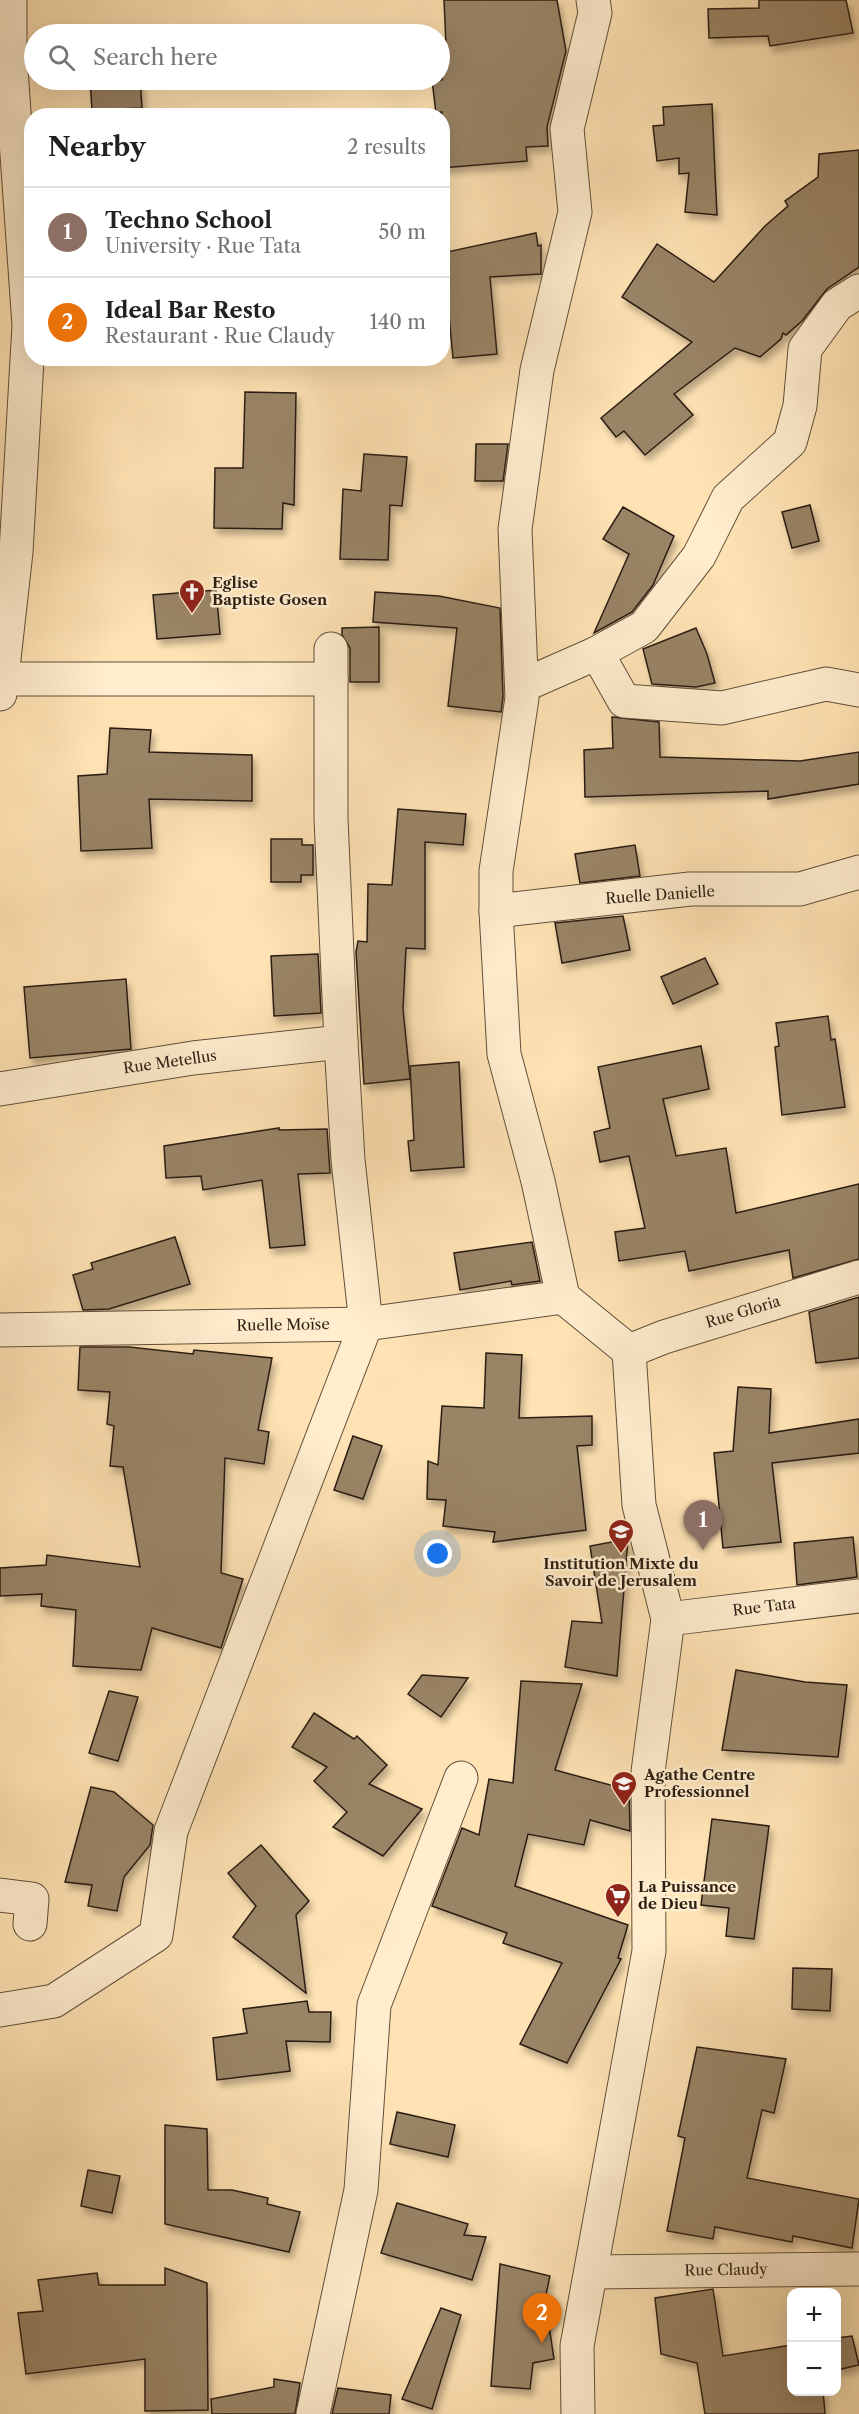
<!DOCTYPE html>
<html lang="en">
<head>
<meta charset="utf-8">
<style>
  body { margin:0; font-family:"Libre Caslon Text",serif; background:#f2f2f2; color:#202124 }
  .controls { position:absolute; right:18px; bottom:18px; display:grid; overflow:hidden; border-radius:12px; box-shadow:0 6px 24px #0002 }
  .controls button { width:54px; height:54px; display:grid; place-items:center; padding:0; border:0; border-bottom:2px solid #e0e0e0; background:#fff; color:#202124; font:30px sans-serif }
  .you { position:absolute; left:438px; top:1554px; width:21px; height:21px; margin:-15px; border:4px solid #fff; border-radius:50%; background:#1a73e8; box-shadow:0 0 0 9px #1a73e833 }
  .badge { display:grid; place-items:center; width:39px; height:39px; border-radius:50%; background:#7c3aed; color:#fff; font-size:20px; font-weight:700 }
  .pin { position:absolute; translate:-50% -50px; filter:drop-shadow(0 2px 3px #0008) }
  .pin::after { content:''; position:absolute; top:32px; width:21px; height:18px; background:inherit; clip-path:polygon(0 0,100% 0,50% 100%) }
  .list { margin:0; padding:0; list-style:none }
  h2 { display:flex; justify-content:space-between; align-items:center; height:78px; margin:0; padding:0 24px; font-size:26px }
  h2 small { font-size:20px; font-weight:400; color:#757577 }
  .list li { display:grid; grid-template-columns:39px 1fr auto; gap:18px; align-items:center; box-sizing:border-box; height:90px; padding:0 24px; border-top:2px solid #e0e0e0 }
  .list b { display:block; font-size:22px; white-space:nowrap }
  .list p { margin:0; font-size:20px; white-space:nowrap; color:#757577 }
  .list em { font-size:20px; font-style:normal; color:#757577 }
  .icon { flex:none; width:33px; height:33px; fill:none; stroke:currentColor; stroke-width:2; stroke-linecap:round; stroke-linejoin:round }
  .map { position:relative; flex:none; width:859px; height:2414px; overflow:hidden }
  .search { position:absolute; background:#fff; box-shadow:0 6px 24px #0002; left:24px; top:24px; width:426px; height:66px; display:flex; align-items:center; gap:15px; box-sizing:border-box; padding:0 21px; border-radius:33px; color:#757577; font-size:22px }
  .panel { position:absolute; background:#fff; box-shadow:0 6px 24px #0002; left:24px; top:108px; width:426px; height:258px; border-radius:24px }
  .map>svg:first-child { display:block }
  .building { fill:#998466; stroke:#2b1e12; stroke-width:1.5; filter:url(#shadow) }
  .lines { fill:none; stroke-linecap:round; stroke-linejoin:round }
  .minor-casing { stroke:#604f3a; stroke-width:35 }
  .minor { stroke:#ffedce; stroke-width:33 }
  .labels { text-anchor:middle; stroke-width:5; stroke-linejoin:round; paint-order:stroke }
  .poi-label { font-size:15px; font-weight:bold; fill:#2b1e12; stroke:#ffedce; text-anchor:start }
  .street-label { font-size:15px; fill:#2b1e12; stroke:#ffedce }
</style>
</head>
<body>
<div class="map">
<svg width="859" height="2414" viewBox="0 0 859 2414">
  <defs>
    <filter id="shadow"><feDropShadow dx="3.5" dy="6" stdDeviation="3" flood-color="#0004"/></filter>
  </defs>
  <rect width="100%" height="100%" fill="#ffe3b4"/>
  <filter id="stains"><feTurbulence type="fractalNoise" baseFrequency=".00333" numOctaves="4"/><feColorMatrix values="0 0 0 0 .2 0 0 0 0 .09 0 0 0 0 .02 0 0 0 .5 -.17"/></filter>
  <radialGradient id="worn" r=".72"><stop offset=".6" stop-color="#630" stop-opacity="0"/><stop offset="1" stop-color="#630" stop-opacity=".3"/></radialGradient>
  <g class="building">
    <path d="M444 0H557L566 51 547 127 548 146 526 147 527 161 442 168V112L436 113 432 80H442V67H447Z"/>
    <path d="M759 0H846L853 33 770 46 768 36 709 38 708 9 759 8Z"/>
    <path d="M90 80H140L142 108 92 110Z"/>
    <path d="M712 104 715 173 717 215 685 212 689 173 679 174V158L657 161 653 126 664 125 663 107Z"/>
    <path d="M859 150V267L827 289 802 321 786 335 783 333 781 339 760 357 735 348 674 394 693 415 645 455 624 431 616 437 601 418 692 342 622 297 657 244 714 282 765 226 788 206 785 201 818 177 819 154Z"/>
    <path d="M536 233 538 246 541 245V274L490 277 497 354 453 358 446 284H442V253Z"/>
    <path d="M245 392 296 393 294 505 283 503 282 529 214 528 215 468H243Z"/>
    <path d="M476 444H508L503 481H475Z"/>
    <path d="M364 454 407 457 402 506 390 505 388 560 340 559 343 489 361 491Z"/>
    <path d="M810 505 819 541 792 548 782 512Z"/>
    <path d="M623 507 674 536 653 585 632 612 594 633 629 554 603 539Z"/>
    <path d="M216 590 220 634 157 639 153 595Z"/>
    <path d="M375 592 439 596 500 608 503 697 501 712 448 706 457 628 373 622Z"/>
    <path d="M379 627V682H350V648L342 635V628Z"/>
    <path d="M696 628 707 654 715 683 696 687 652 684 643 649Z"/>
    <path d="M612 717 659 722 660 757 800 761 859 752V784L768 799V791L585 797 584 750 613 748Z"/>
    <path d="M110 728 151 730 149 752 252 755V801L149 799 152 848 81 851 78 776 107 774Z"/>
    <path d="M398 809 466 814 463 845 425 842V949L406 948 403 1009 410 1079 364 1084 356 952 358 941 367 942 368 884 392 885Z"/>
    <path d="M271 839H302V845H313V875H301V882H271Z"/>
    <path d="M635 845 640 876 580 883 575 854Z"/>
    <path d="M623 916 630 950 562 963 555 923Z"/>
    <path d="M318 954 321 1013 274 1016 271 956Z"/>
    <path d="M705 958 718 984 673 1004 661 977Z"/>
    <path d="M126 979 131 1049 30 1058 24 987Z"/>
    <path d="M828 1016 831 1040 835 1039 845 1107 782 1115 775 1047 779 1046 776 1023Z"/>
    <path d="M701 1046 709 1089 663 1099 676 1156 726 1148 736 1213 859 1184V1259L793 1278 789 1250 689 1271 685 1251 619 1261 615 1232 645 1228 629 1156 600 1162 594 1132 610 1128 598 1067Z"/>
    <path d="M459 1062 464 1167 411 1171 408 1141 414 1140 410 1066Z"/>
    <path d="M279 1128V1130L327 1129 330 1173 298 1174 305 1245 270 1248 262 1180 203 1190 201 1176 166 1178 164 1146Z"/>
    <path d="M175 1237 190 1284 109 1309 83 1310 73 1275 93 1269 91 1263Z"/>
    <path d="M532 1242 540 1281 512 1285 511 1281 460 1290 454 1253Z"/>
    <path d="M859 1297V1358L816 1363 809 1312Z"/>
    <path d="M80 1347H129L193 1354 194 1350 272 1358 258 1430 269 1432 264 1464 225 1458 221 1573 243 1579 221 1648 152 1628 141 1670 73 1666 76 1610 41 1606 42 1594 0 1596V1568L46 1565 47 1555 140 1567 123 1467 110 1466 114 1426 107 1424 110 1392 78 1390Z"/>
    <path d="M486 1353 522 1355 519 1418 592 1416V1445L577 1446 586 1530 493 1542 495 1532 443 1526 446 1500 427 1499 428 1461 438 1465 442 1406 484 1408Z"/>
    <path d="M738 1387 771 1389 769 1433 859 1419V1453L772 1463 781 1542 723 1548 714 1453 733 1451Z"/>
    <path d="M353 1436 382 1446 363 1499 334 1490Z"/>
    <path d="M853 1537 857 1577 797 1585 794 1543Z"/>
    <path d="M628 1539 617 1676 565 1667 572 1621 602 1623 590 1546Z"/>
    <path d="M736 1670 805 1682 847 1685 838 1757 722 1750Z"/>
    <path d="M422 1675 468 1678 441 1717 408 1694Z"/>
    <path d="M521 1681 582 1684 555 1770 629 1790 630 1831 590 1820 584 1845 528 1834 515 1886 628 1925 618 1958 621 1959 567 2063 520 2044 562 1963 503 1943 507 1933 432 1906 462 1828 479 1835 489 1779 513 1783Z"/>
    <path d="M109 1691 138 1697 118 1761 89 1753Z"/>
    <path d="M314 1713 354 1739 357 1736 387 1765 369 1784 422 1809 383 1856 333 1827 347 1812 314 1781 327 1767 292 1747Z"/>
    <path d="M91 1787 114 1792 153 1825 150 1845 124 1877 117 1911 88 1906 92 1885 65 1882Z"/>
    <path d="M712 1819 769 1826 754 1939 726 1936 729 1908 701 1905Z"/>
    <path d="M261 1845 309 1901 296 1915 306 1993 233 1937 256 1906 228 1873Z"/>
    <path d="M793 1968 832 1969 830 2011 792 2009Z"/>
    <path d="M307 2001 309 2012H331L330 2042 286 2041 290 2071 217 2080 213 2038 247 2033 243 2009Z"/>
    <path d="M697 2047 786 2059 774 2113 762 2110 747 2178 859 2199 852 2248 793 2236 792 2242 715 2227 713 2239 667 2231 685 2138 678 2136Z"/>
    <path d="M397 2112 455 2125 448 2157 390 2144Z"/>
    <path d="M165 2125 207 2129 208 2190H232L268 2198 267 2204 300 2212 289 2252 165 2224Z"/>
    <path d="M88 2170 120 2176 112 2213 81 2206Z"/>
    <path d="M397 2203 468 2224 464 2235 486 2237 472 2280 381 2253Z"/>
    <path d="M500 2264 550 2276 545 2299 554 2359 533 2363 530 2389 491 2386Z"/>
    <path d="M165 2268 207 2283 208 2410 145 2411V2359L26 2374 18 2313 43 2311 38 2280 97 2273 99 2285H165Z"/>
    <path d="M713 2289 723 2356 792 2345V2391H823L825 2414H705L697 2363 661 2354 655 2298Z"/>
    <path d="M441 2308 461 2315 432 2409 402 2399Z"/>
    <path d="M852 2336 859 2365 837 2370V2338Z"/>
    <path d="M274 2379 300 2383 295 2414H212L211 2399 274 2387Z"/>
    <path d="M338 2388 391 2395 389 2414H332Z"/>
  </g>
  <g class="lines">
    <defs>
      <g id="minor">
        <path d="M597 653 624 701 722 708 826 684 859 690"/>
        <path d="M2 679H331"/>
        <path d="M522 686 597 653 644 627 699 556 728 498 790 442 800 406 805 349 837 305 859 291"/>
        <path d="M0 694 16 552 29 325 10 55V0"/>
        <path d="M496 911 690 889H800L859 872"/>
        <path d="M0 1089 193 1058 341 1042"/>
        <path d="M0 1330 366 1324 563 1297"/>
        <path d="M629 1351 664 1337 859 1277"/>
        <path d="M668 1619 859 1596"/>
        <path d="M0 1895 32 1899 30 1924"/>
        <path d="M0 2010 54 2001 156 1935 171 1831 366 1324 348 1160 341 1042 331 819V649"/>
        <path d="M593 2272 859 2269"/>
        <path d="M313 2414 361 2190 374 2005 461 1778"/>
        <path d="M578 2414 577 2346 649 1951 648 1772 668 1619 639 1505 629 1351 563 1297 538 1181 504 1054 496 911V871L522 698 515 529 537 370 575 212 567 129 595 13 593 0"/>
      </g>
    </defs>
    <use href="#minor" class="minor-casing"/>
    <use href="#minor" class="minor"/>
  </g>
  <defs>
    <symbol id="church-pin" viewBox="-11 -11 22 30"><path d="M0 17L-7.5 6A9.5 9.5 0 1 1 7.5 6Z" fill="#8f2418" stroke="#ffedce"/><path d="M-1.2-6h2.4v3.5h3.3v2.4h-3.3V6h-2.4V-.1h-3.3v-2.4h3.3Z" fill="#fff"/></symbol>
    <symbol id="school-pin" viewBox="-11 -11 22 30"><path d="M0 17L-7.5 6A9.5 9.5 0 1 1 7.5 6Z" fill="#8f2418" stroke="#ffedce"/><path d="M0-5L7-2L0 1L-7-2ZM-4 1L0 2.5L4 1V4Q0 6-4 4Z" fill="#fff"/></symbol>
    <symbol id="university-pin" viewBox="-11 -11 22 30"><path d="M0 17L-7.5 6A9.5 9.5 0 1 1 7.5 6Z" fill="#8f2418" stroke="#ffedce"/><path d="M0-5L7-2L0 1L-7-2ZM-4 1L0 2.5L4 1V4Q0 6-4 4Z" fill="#fff"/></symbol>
    <symbol id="supermarket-pin" viewBox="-11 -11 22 30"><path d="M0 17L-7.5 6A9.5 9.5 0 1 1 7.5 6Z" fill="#8f2418" stroke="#ffedce"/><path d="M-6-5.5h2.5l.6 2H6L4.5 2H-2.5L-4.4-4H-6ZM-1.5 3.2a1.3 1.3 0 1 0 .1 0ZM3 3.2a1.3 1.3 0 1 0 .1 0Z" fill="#fff"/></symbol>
  </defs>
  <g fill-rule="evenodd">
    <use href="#church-pin" x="177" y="577" width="30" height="40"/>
    <use href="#school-pin" x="606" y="1517" width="30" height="40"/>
    <use href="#university-pin" x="609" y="1769" width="30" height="40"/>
    <use href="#supermarket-pin" x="603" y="1881" width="30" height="40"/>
  </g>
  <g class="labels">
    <g class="poi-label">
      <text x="212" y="588">Eglise<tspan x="212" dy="17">Baptiste Gosen</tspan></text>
      <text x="621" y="1569" text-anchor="middle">Institution Mixte du<tspan x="621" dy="17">Savoir de Jerusalem</tspan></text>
      <text x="644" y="1780">Agathe Centre<tspan x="644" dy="17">Professionnel</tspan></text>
      <text x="638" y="1892">La Puissance<tspan x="638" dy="17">de Dieu</tspan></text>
    </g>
    <g class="street-label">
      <text transform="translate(660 895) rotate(-4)" y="5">Ruelle Danielle</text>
      <text transform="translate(170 1062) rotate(-8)" y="5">Rue Metellus</text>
      <text transform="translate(743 1312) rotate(-17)" y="5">Rue Gloria</text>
      <text transform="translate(283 1325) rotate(-1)" y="5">Ruelle Moïse</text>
      <text transform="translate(764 1607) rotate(-7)" y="5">Rue Tata</text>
      <text transform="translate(726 2270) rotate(-1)" y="5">Rue Claudy</text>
    </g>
  </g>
  <rect width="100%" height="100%" filter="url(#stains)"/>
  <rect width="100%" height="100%" fill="url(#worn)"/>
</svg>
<div class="controls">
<button>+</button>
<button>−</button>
</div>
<div class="you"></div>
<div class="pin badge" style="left:703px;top:1550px;background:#8d6e63">1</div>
<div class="pin badge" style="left:542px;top:2343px;background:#e8710a">2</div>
<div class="search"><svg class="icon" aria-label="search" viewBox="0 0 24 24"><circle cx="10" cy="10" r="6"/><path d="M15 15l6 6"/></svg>Search here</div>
<section class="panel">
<h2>Nearby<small>2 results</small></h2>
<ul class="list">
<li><span class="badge" style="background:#8d6e63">1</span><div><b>Techno School</b><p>University · Rue Tata</p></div><em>50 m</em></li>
<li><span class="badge" style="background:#e8710a">2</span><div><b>Ideal Bar Resto</b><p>Restaurant · Rue Claudy</p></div><em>140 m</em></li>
</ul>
</section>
</div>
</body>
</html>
